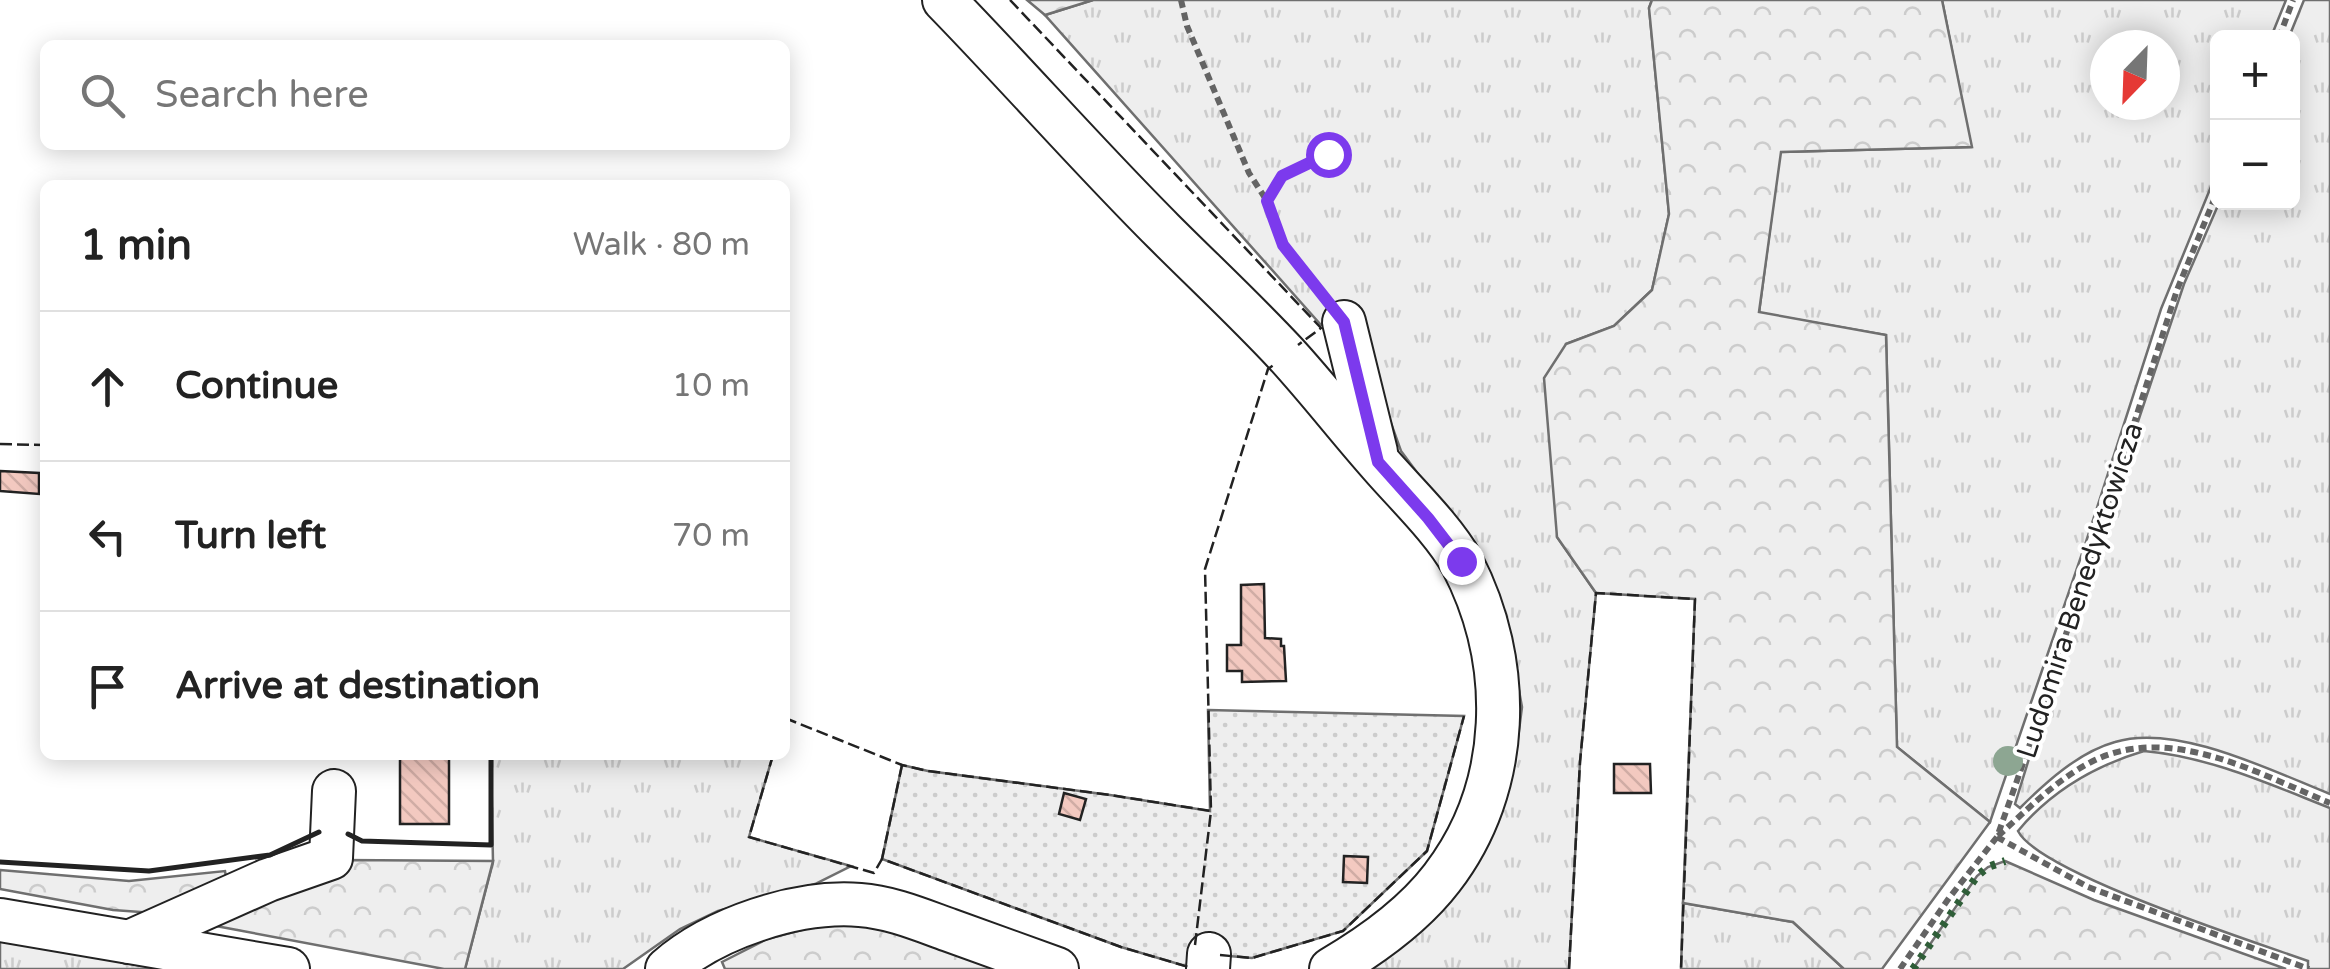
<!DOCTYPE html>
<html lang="en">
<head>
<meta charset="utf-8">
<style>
  body { margin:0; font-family:"Varela Round",sans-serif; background:#f6f6f6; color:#222 }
  .controls { position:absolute; right:30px; top:30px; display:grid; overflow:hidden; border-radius:15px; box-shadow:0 5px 25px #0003 }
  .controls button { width:90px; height:90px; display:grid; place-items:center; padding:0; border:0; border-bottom:2px solid #e0e0e0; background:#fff; color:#222; font:50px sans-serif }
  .compass { position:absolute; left:2090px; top:30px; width:90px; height:90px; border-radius:50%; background:#fff; box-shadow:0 5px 25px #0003; rotate:203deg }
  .stop { position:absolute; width:30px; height:30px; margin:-22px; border:8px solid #7c3aed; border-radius:50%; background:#fff }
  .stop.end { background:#7c3aed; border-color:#fff; box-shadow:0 2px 10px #0008 }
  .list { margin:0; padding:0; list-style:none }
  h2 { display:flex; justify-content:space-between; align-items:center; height:130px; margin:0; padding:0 40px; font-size:42px }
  h2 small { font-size:32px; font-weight:400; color:#767676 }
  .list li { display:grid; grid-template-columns:65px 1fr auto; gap:30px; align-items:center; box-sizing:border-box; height:150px; padding:0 40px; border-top:2px solid #e0e0e0 }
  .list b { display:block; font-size:38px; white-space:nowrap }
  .list em { font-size:32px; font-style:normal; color:#767676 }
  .icon { flex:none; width:55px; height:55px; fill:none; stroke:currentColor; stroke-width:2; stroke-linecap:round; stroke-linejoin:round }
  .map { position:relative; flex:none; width:2330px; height:969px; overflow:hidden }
  .search { position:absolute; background:#fff; box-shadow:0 5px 25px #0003; left:40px; top:40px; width:750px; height:110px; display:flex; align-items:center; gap:25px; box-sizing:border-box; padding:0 35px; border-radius:15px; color:#767676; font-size:38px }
  .panel { position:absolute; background:#fff; box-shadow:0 5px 25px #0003; left:40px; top:180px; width:750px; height:580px; border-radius:15px }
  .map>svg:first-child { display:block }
  .grass { fill:url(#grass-tufts); stroke:#6f6f6f; stroke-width:2.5; fill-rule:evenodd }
  .forest { fill:url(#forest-crowns); stroke:#6f6f6f; stroke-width:2.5 }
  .park { fill:url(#park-dots); stroke:#6f6f6f; stroke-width:2.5 }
  .building { fill:url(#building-back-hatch); stroke:#222; stroke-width:2.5 }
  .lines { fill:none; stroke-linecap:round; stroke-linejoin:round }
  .minor-casing { stroke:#222; stroke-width:46 }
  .path { stroke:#646464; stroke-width:6; stroke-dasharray:8 5; stroke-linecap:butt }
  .minor { stroke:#fff; stroke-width:42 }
  .hedge { stroke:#2f5e38; stroke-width:8; stroke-dasharray:5 8; stroke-linecap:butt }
  .fence { stroke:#222; stroke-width:2.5; stroke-dasharray:12 5; stroke-linecap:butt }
  .wall { stroke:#222; stroke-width:5 }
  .tree { fill:#8da692 }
  .route { stroke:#7c3aed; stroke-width:12 }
  .labels { text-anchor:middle; stroke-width:8; stroke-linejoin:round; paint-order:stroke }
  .street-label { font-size:28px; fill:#222; stroke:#fff }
</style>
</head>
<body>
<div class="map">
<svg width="2330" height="969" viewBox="0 0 2330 969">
  <defs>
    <pattern id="grass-tufts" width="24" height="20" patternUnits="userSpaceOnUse" patternTransform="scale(2.5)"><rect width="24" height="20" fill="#eee"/><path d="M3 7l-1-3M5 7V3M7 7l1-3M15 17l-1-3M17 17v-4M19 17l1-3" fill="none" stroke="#ccc"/></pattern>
    <pattern id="forest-crowns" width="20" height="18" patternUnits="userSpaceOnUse" patternTransform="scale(2.5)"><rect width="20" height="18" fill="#eee"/><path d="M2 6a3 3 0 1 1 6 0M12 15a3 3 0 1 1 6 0" fill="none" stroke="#ccc"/></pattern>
    <pattern id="park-dots" width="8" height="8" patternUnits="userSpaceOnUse" patternTransform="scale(2.5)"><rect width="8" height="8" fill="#eee"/><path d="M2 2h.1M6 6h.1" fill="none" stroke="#ccc" stroke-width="1.8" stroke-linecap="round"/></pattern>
    <pattern id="building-back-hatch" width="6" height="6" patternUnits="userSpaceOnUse" patternTransform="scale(2.5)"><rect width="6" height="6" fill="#f3c9c0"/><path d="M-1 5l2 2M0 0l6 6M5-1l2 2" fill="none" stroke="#d0aca5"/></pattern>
  </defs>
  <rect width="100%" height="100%" fill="#fff"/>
  <g class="grass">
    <path d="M1093 0H1652L1649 8 1669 214 1652 290 1614 326 1566 344 1557 537 1596 593 1580 762 1569 969H1367L1500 807 1515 762 1522 707 1507 624 1474 549 1401 451 1351 312 1321 325 1045 15Z"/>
    <path d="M1942 0H2286L2271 37 2218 38 2217 172 2161 309 2085 545 1990 822 1897 747 1886 335 1759 313 1780 152 1971 147ZM2105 45H2165V105H2105Z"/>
    <path d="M2304 0H2330V794C2272 771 2177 723 2115 742 2079 752 2046 782 2020 808L2015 804 2073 616 2184 284 2219 203 2292 202V38L2289 37Z"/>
    <path d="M2144 751C2210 757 2269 784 2330 808V969H2308V961C2255 942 2039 873 2018 831 2052 790 2094 766 2144 751Z"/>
    <path d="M491 755H773L749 837 851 866 815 884 718 911 680 929 623 969H465L493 862Z"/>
    <path d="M1683 903 1793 922 1844 969H1681Z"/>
    <path d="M0 940 167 969H0Z"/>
  </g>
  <g class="forest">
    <path d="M1027 0H1093L1045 15Z"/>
    <path d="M1652 0H1942L1972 147 1781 152 1759 312 1886 335 1897 747 1990 822 1882 969H1844L1793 922 1683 903 1695 599 1596 593 1557 537 1544 378 1566 344 1614 326 1652 290 1669 214 1649 8Z"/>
    <path d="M341 860 493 861 465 969H444L216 926 224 908Z"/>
    <path d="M2005 861 2094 900 2286 969H1913L1977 876 1988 867Z"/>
    <path d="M0 870 129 881 225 871 227 883 154 913 113 910 0 889Z"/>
    <path d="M840 920 905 924 1029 969H725L722 962 767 939Z"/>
  </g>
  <path class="park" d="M1208 710 1464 716 1427 851 1343 931 1252 958 1194 953 1192 968 1121 947 882 859 902 765 928 771 1110 795 1210 811Z"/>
  <g class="building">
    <path d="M0 471 39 473V494L0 491Z"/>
    <path d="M1264 584 1265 638 1281 639V646H1284L1286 681 1242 682V671H1227V645H1241V585Z"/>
    <rect x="400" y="755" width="49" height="69"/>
    <path d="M1614 764H1650L1651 793H1614Z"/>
    <path d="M1064 793 1086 799 1080 820 1059 814Z"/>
    <path d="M1344 856 1368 857 1367 883 1343 882Z"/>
  </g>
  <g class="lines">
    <defs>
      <g id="minor">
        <path d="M944 0C1018 76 1088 156 1163 231 1204 272 1247 312 1286 354 1319 390 1348 428 1380 464 1406 494 1443 529 1462 563 1514 663 1512 787 1442 878 1413 916 1372 945 1331 969"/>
        <path d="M1344 322 1376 452"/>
        <path d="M0 920 288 969"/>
        <path d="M129 942 268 880 331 858 334 791"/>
        <path d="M667 969C714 928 797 900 860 905 890 907 921 920 949 930 985 943 1021 956 1057 969"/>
        <path d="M1208 969 1209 954"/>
      </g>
    </defs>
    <use href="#minor" class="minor-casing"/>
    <g class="path">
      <path d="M1181 0 1187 26 1249 173 1267 201"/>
      <path d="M2279 38 2293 0"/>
      <path d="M1321 293 1283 245 1267 201 1282 175 1328 154"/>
      <path d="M1998 836C2028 809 2058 778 2095 760 2172 724 2259 774 2330 803"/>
      <path d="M1997 837 2088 887 2309 969"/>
      <path d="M1900 969 1949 898 1997 837 2037 724 2177 290 2218 190"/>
    </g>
    <use href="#minor" class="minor"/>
    <path class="hedge" d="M1913 969 1977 876 1988 867 2005 861"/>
    <g class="fence">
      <path d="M1010 0 1321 328 1298 345"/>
      <path d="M0 444 45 445"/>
      <path d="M785 718 902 765 928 771 1110 795 1211 811 1205 569 1268 369 1275 364"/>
      <path d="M773 755 749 837 874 873 882 859"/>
      <path d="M902 765 882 859 1121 947 1192 968"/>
      <path d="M1195 945 1211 811"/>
      <path d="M1220 955 1252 958 1343 931 1427 851 1464 716"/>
      <path d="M1569 969 1580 762 1596 593 1695 599 1681 969"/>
    </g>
    <g class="wall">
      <path d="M348 834 362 841 491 845V755"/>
      <path d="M0 862 149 871 270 855 319 832"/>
    </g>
  </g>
  <circle class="tree" cx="2008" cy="761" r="15"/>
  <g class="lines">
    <path class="route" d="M1328 154 1282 176 1267 201 1283 245 1344 322 1378 462 1428 518 1461 561"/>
  </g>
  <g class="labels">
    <g class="street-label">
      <text transform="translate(2079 590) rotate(-72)" y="10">Ludomira Benedyktowicza</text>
    </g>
  </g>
</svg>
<div class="controls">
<button>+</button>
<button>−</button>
</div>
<svg class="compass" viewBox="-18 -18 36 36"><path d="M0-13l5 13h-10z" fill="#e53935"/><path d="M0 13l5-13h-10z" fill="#767676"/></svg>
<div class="stop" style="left:1328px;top:154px"></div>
<div class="stop end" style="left:1461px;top:561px"></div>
<div class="search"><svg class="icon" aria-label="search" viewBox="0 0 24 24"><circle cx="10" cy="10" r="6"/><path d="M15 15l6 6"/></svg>Search here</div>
<section class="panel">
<h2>1 min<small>Walk · 80 m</small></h2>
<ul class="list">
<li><svg class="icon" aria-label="ahead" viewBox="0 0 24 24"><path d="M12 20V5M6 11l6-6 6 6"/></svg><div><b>Continue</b></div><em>10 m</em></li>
<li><svg class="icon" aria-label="left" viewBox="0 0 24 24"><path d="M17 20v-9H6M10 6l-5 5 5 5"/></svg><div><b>Turn left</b></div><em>70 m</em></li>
<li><svg class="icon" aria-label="arrive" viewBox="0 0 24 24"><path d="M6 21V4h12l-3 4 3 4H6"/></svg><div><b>Arrive at destination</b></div></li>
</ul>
</section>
</div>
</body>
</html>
